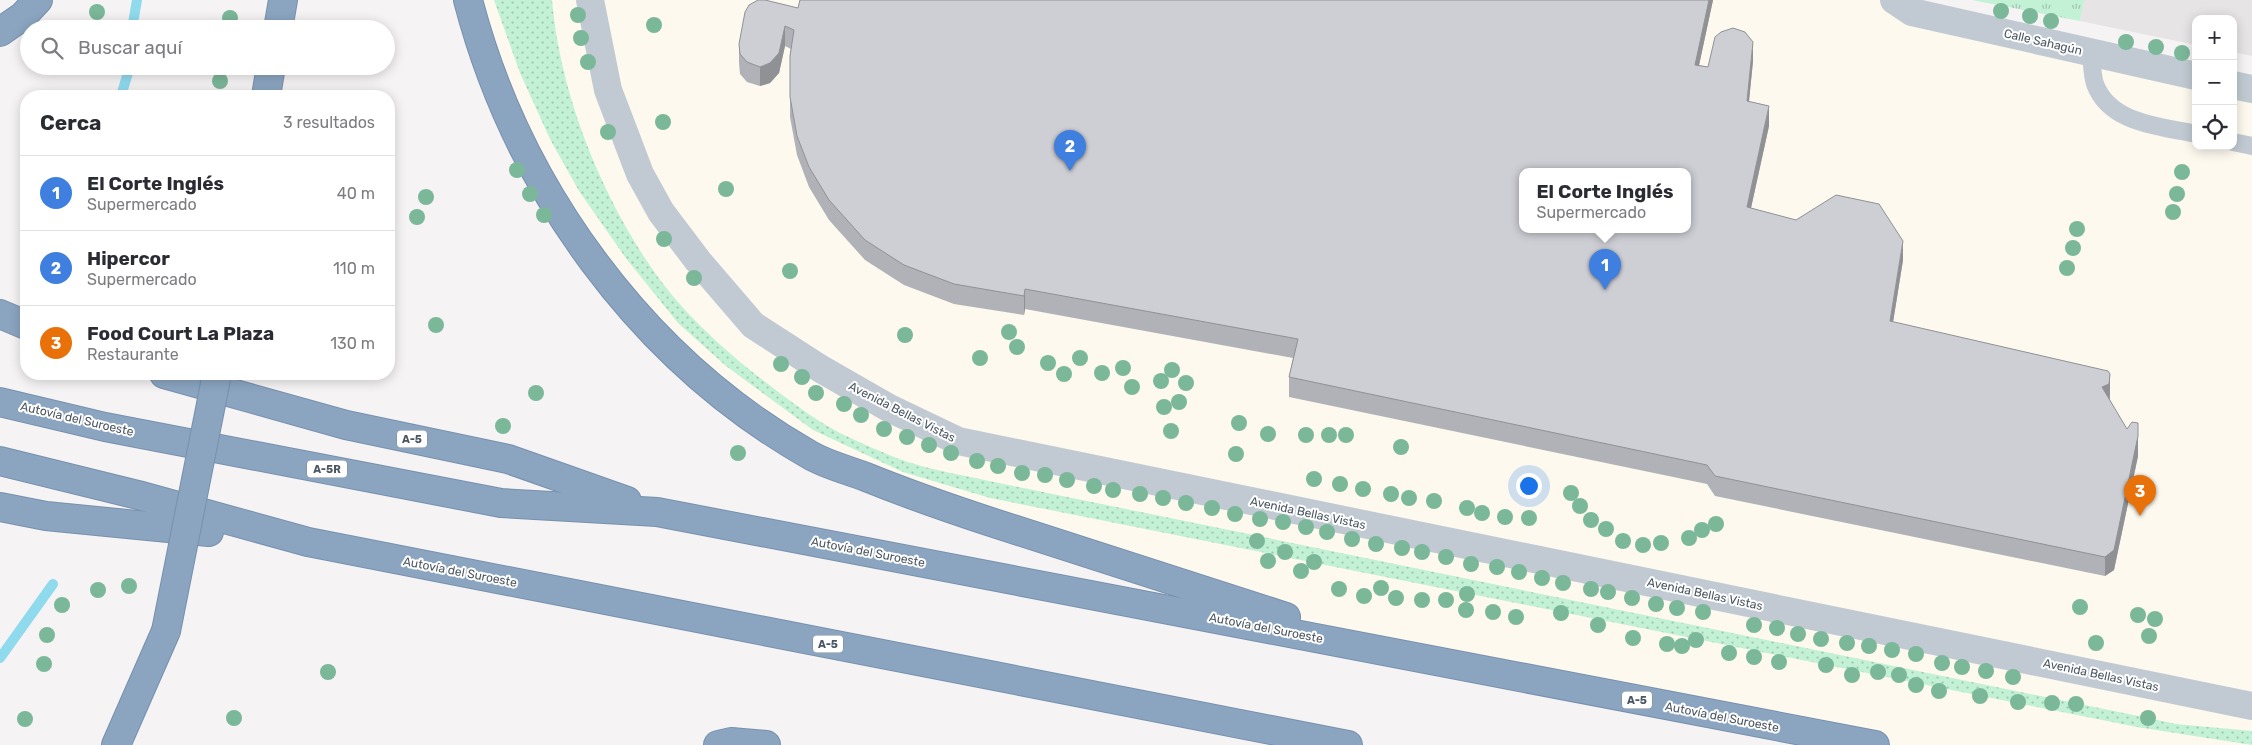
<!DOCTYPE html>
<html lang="es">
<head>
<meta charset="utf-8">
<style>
  body { margin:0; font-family:Rubik,sans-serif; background:#f7f7f7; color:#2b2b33 }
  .controls { position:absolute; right:15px; top:15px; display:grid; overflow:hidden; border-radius:10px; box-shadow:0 2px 12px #0003 }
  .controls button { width:45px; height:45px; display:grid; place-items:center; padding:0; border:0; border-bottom:1px solid #e1e1e2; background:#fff; color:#2b2b33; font:25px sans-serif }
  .you { position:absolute; left:1528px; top:485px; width:18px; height:18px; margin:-12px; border:4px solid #fff; border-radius:50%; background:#1a73e8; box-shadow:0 0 0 8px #1a73e833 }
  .badge { display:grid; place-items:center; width:32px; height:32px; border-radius:50%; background:#b45309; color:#fff; font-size:16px; font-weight:700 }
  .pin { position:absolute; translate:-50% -41px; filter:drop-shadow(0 1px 2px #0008) }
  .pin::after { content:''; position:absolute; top:26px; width:18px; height:15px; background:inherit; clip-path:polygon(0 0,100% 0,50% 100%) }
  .popup { position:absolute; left:1519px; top:168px; width:172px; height:65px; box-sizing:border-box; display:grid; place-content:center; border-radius:10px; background:#fff; filter:drop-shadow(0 1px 4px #0005); font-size:16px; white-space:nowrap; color:#7c7c81 }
  .popup b { font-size:19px; color:#2b2b33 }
  .popup::after { content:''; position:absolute; left:50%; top:100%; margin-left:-10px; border:10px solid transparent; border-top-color:#fff }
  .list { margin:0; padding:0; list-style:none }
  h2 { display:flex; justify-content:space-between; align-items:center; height:65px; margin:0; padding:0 20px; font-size:21px }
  h2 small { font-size:16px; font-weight:400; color:#7c7c81 }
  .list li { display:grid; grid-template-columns:32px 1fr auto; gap:15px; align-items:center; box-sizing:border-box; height:75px; padding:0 20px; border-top:1px solid #e1e1e2 }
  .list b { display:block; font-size:19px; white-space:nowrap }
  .list p { margin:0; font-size:16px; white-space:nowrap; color:#7c7c81 }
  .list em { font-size:16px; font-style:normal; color:#7c7c81 }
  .icon { flex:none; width:28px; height:28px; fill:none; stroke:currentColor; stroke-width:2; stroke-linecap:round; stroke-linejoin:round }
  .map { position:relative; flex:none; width:2252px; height:745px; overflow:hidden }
  .search { position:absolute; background:#fff; box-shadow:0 2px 12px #0003; left:20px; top:20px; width:375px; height:55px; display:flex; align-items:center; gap:12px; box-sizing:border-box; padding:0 18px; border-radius:28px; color:#7c7c81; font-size:19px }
  .panel { position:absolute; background:#fff; box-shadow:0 2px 12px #0003; left:20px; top:90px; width:375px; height:290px; border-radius:20px }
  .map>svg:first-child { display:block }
  .commercial { fill:#fdf9ef; fill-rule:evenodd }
  .education { fill:#e6e4e5 }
  .grass { fill:url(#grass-dots) }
  .park { fill:url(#park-tufts) }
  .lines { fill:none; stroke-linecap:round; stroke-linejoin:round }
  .stream { stroke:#90daee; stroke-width:10 }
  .highway-casing { stroke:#7690ad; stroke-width:30 }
  .lane { stroke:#c1cad2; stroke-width:18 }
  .street { stroke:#c1cad2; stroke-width:28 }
  .highway { stroke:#8ba5c1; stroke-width:28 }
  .highway-bridge-casing { stroke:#7690ad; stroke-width:30; stroke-linecap:butt }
  .highway-bridge { stroke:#8ba5c1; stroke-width:28 }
  .tree { fill:#7bb799 }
  .wall { fill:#b0b2b7 }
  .shaded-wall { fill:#909195 }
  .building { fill:#cdcfd5; stroke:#909195; fill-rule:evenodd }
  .labels { text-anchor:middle; stroke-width:4; stroke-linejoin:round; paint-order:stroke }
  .shield { fill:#fff; stroke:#808990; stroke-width:1 }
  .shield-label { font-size:11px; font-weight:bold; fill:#4a5661 }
  .street-label { font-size:12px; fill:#4a5661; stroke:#fff }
</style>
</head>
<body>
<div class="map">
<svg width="2252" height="745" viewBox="0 0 2252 745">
  <defs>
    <pattern id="grass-dots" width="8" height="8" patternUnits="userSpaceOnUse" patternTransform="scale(1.25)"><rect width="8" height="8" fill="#c3f1d5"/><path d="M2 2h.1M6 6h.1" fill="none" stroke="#a0c6b0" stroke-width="1.8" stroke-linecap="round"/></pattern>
    <pattern id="park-tufts" width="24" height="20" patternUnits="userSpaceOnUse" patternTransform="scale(1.25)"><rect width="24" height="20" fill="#c3f1d5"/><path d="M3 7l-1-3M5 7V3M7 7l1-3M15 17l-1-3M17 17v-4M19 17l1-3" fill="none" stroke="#a0c6b0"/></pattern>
  </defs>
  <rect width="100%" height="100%" fill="#f5f3f3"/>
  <path class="commercial" d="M468 0H1894L2196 76V146H2233V85L2252 89V745H1875L1399 653 933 503 744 414 557 210ZM1522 171H1688V229H1522Z"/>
  <path class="education" d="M2084 0H2252V56L2233 52V19H2196V45L2080 21Z"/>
  <path class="grass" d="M494 0H552C560 94 601 196 655 273 685 315 727 353 768 384 790 401 815 420 840 433 859 442 879 451 899 459 929 470 963 475 994 482L2148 718 2176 724 2252 731V745L2137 727 990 498 903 472 813 430 726 366 678 323 625 257 579 191 550 139 520 73Z"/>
  <path class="park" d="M1972 0H2084L2080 21Z"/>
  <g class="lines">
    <g class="stream">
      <path d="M132 29 137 0"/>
      <path d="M121 96 130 66"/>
      <path d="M0 658 53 584"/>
    </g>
    <defs>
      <g id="highway">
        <path d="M468 0C517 188 641 359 810 455 827 465 848 470 866 477 908 494 951 509 994 523 1092 554 1189 586 1286 617"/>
        <path d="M278 29 283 0"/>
        <path d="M0 32 23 16 38 0"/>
        <path d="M266 96 271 66"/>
        <path d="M0 314 26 325"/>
        <path d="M164 374 346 425 508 459 627 501"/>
        <path d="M0 402 105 427 501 503 657 512 1875 745"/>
        <path d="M0 461 138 495 308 542 1348 745"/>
        <path d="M0 507 46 516 209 532"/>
        <path d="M116 745 166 631"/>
        <path d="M718 745 731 742 766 745"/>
      </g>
    </defs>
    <use href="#highway" class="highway-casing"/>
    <g class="lane">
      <path d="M2091 53C2092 63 2092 75 2095 84 2110 124 2160 126 2196 134"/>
      <path d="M2233 142 2252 146"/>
    </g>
    <g class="street">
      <path d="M590 0 608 90 640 174 661 212 698 261 753 325 821 369 889 408 958 441 2252 706"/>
      <path d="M1894 0 1912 12 2196 76"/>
      <path d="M2233 85 2252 89"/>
    </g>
    <use href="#highway" class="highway"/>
    <defs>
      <path id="highway-bridge" d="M166 631 217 374"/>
    </defs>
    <use href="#highway-bridge" class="highway-bridge-casing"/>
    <use href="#highway-bridge" class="highway-bridge"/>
  </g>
  <g class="tree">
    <circle cx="2001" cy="11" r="8"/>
    <circle cx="97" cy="12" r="8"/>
    <circle cx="578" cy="15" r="8"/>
    <circle cx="2030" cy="16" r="8"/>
    <circle cx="230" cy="18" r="8"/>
    <circle cx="2051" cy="21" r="8"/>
    <circle cx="654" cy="25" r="8"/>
    <circle cx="581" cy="38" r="8"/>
    <circle cx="2126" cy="42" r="8"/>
    <circle cx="2156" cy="47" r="8"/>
    <circle cx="2182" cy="53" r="8"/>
    <circle cx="588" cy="62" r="8"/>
    <circle cx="220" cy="81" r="8"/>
    <circle cx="663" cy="122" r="8"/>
    <circle cx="608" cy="132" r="8"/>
    <circle cx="517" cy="170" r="8"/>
    <circle cx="2182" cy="172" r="8"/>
    <circle cx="726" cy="189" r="8"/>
    <circle cx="530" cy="194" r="8"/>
    <circle cx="2177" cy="194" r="8"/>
    <circle cx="426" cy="197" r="8"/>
    <circle cx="2173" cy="212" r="8"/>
    <circle cx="544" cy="215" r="8"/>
    <circle cx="417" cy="217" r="8"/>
    <circle cx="2077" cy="229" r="8"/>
    <circle cx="664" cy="239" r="8"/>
    <circle cx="2073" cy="248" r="8"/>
    <circle cx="2067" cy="268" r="8"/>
    <circle cx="790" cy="271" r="8"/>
    <circle cx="694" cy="278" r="8"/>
    <circle cx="436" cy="325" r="8"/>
    <circle cx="1009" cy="332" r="8"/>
    <circle cx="905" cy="335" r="8"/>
    <circle cx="1017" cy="347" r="8"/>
    <circle cx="980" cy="358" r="8"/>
    <circle cx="1080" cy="358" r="8"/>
    <circle cx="1048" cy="363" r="8"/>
    <circle cx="781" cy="364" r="8"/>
    <circle cx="1123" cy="368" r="8"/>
    <circle cx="1172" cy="370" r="8"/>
    <circle cx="1102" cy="373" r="8"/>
    <circle cx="1064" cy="374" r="8"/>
    <circle cx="802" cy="377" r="8"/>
    <circle cx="1161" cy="381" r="8"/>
    <circle cx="1186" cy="383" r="8"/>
    <circle cx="1132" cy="387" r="8"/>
    <circle cx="536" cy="393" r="8"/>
    <circle cx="816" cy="393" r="8"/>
    <circle cx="1179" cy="402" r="8"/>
    <circle cx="844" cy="404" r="8"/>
    <circle cx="1164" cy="407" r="8"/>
    <circle cx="861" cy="415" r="8"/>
    <circle cx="1239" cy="423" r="8"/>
    <circle cx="503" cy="426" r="8"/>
    <circle cx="884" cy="429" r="8"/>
    <circle cx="1171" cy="431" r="8"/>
    <circle cx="1268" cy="434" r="8"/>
    <circle cx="1306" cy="435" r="8"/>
    <circle cx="1329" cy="435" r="8"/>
    <circle cx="1346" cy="435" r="8"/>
    <circle cx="907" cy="437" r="8"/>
    <circle cx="929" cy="445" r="8"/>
    <circle cx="1401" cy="447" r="8"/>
    <circle cx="738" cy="453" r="8"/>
    <circle cx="951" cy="453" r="8"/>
    <circle cx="1236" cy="454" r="8"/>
    <circle cx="977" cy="461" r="8"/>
    <circle cx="998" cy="466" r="8"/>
    <circle cx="1022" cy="473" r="8"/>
    <circle cx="1045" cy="475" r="8"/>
    <circle cx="1314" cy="479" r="8"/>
    <circle cx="1067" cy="480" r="8"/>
    <circle cx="1340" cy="484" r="8"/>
    <circle cx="1094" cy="486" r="8"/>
    <circle cx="1363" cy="489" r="8"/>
    <circle cx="1113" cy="490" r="8"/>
    <circle cx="1571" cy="493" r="8"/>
    <circle cx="1140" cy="494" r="8"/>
    <circle cx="1391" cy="494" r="8"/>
    <circle cx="1163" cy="498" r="8"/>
    <circle cx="1409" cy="498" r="8"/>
    <circle cx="1434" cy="501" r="8"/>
    <circle cx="1186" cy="503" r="8"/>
    <circle cx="1580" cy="506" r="8"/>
    <circle cx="1212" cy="508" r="8"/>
    <circle cx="1467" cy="508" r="8"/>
    <circle cx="1482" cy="513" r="8"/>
    <circle cx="1235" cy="514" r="8"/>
    <circle cx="1505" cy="517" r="8"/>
    <circle cx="1529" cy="518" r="8"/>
    <circle cx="1260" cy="519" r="8"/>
    <circle cx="1591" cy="520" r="8"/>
    <circle cx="1283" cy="522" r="8"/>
    <circle cx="1716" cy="524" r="8"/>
    <circle cx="1306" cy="527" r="8"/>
    <circle cx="1606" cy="529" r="8"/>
    <circle cx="1702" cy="530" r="8"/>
    <circle cx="1327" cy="532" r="8"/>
    <circle cx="1689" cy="538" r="8"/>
    <circle cx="1352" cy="539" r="8"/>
    <circle cx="1257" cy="541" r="8"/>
    <circle cx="1623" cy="541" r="8"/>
    <circle cx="1661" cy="543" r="8"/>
    <circle cx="1376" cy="544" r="8"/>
    <circle cx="1643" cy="545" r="8"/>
    <circle cx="1402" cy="548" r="8"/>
    <circle cx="1285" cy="552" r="8"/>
    <circle cx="1422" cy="552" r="8"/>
    <circle cx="1446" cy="557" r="8"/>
    <circle cx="1268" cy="561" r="8"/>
    <circle cx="1314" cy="562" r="8"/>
    <circle cx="1471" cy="564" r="8"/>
    <circle cx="1497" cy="567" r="8"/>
    <circle cx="1301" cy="571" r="8"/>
    <circle cx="1519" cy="572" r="8"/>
    <circle cx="1542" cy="578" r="8"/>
    <circle cx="1563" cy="583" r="8"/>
    <circle cx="129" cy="586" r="8"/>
    <circle cx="1381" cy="588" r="8"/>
    <circle cx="1339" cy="589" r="8"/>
    <circle cx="1591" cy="589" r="8"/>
    <circle cx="98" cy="590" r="8"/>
    <circle cx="1608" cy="592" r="8"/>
    <circle cx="1467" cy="594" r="8"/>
    <circle cx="1364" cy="596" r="8"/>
    <circle cx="1396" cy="598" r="8"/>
    <circle cx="1632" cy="598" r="8"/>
    <circle cx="1422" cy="600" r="8"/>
    <circle cx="1446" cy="600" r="8"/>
    <circle cx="1656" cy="604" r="8"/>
    <circle cx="62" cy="605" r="8"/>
    <circle cx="2080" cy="607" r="8"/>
    <circle cx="1677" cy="608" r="8"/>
    <circle cx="1466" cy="610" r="8"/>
    <circle cx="1493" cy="612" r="8"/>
    <circle cx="1703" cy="612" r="8"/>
    <circle cx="1561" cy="613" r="8"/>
    <circle cx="2138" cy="615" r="8"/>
    <circle cx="1516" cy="617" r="8"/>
    <circle cx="2155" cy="619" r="8"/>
    <circle cx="1598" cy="625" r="8"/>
    <circle cx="1754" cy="625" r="8"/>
    <circle cx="1777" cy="628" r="8"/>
    <circle cx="1798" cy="634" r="8"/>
    <circle cx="47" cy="635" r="8"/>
    <circle cx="2149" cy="636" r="8"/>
    <circle cx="1633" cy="638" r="8"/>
    <circle cx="1821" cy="639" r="8"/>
    <circle cx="1696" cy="640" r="8"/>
    <circle cx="1847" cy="643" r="8"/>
    <circle cx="2096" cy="643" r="8"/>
    <circle cx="1667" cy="644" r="8"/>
    <circle cx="1682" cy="646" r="8"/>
    <circle cx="1869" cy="646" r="8"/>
    <circle cx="1892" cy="650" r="8"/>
    <circle cx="1729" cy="653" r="8"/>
    <circle cx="1916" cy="654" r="8"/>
    <circle cx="1754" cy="657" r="8"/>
    <circle cx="1779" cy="662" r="8"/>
    <circle cx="1942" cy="663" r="8"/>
    <circle cx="44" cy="664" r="8"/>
    <circle cx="1826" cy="665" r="8"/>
    <circle cx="1962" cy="667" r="8"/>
    <circle cx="1986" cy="671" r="8"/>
    <circle cx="328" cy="672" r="8"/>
    <circle cx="1878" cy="672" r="8"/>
    <circle cx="1852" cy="675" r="8"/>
    <circle cx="1899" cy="675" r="8"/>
    <circle cx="2013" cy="677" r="8"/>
    <circle cx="1916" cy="685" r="8"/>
    <circle cx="1939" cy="691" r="8"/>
    <circle cx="1980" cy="696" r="8"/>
    <circle cx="2018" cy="702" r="8"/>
    <circle cx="2052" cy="703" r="8"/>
    <circle cx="2076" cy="704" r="8"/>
    <circle cx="234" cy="718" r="8"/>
    <circle cx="2148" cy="718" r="8"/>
    <circle cx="25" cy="719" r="8"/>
  </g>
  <path class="wall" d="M800 0H1713L1699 65 1708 67 1753 61 1749 101 1769 126 1751 208 1903 260 1893 322 2110 394V400L2138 456 2114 570 2105 576 1715 496 1707 484 1289 397V377L1293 358 1025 309 1024 315 954 304 904 285 865 260 829 220 809 187 797 155 790 117V56L791 49 785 46 779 73 770 83 760 86 747 82 740 74 739 63V44L798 8Z"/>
  <g class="shaded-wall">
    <path d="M1709 0H1713L1695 84V65Z"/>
    <path d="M785 26V46L779 73 770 83 760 86V67Z"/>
    <path d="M1753 42V61L1747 121V101Z"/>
    <path d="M1769 106V126L1747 226V207Z"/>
    <path d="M1903 241V260L1890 341V321Z"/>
    <path d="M1025 289V309L1024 315V296Z"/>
    <path d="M2110 374V394L2109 403 2102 387Z"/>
    <path d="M2138 436V456L2114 570 2105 576V557Z"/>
  </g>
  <path class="building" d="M758 0H765L798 8 800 0H1709L1695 65 1708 67 1715 37 1721 32 1733 28 1745 32 1753 42 1747 101 1769 106 1747 207 1796 220 1836 195 1879 204 1903 241 1890 321 2108 371 2110 374 2109 384 2102 387 2127 429 2132 422 2138 423V436L2114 550 2105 557 1715 476 1707 465 1289 377 1298 339 1025 289 1024 296 954 284 904 265 865 240 829 200 809 167 797 136 790 97V56L794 30 785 26 779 53 770 63 760 67 747 62 740 54 739 44 745 12 749 5ZM1522 171H1688V229H1522Z"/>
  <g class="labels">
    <g class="shield">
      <rect x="397" y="430.5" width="30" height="17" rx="4"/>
      <rect x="307" y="460.5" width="40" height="17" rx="4"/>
      <rect x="813" y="635.5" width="30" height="17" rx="4"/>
      <rect x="1622" y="691.5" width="30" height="17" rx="4"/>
    </g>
    <g class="shield-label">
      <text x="412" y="443">A-5</text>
      <text x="327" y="473">A-5R</text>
      <text x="828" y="648">A-5</text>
      <text x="1637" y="704">A-5</text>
    </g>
    <g class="street-label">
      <text transform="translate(2043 42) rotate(13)" y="4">Calle Sahagún</text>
      <text transform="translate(902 412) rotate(27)" y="4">Avenida Bellas Vistas</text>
      <text transform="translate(77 419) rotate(13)" y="4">Autovía del Suroeste</text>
      <text transform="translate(1308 513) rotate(12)" y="4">Avenida Bellas Vistas</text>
      <text transform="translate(868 552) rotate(11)" y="4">Autovía del Suroeste</text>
      <text transform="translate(460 572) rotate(11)" y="4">Autovía del Suroeste</text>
      <text transform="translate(1705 594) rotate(12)" y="4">Avenida Bellas Vistas</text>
      <text transform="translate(1266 628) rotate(11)" y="4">Autovía del Suroeste</text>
      <text transform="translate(2101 675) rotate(12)" y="4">Avenida Bellas Vistas</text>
      <text transform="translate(1722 717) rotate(11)" y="4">Autovía del Suroeste</text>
    </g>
  </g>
</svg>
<div class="controls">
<button>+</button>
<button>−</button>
<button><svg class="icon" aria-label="locate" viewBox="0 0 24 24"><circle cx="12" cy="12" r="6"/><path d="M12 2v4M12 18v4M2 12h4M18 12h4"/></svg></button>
</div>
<div class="you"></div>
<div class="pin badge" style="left:1605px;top:290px;background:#3f7fe0">1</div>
<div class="popup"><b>El Corte Inglés</b>Supermercado</div>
<div class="pin badge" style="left:1070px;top:171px;background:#3f7fe0">2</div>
<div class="pin badge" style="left:2140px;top:516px;background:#e8710a">3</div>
<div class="search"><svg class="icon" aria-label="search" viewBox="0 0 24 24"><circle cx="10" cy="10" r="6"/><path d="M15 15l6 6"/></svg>Buscar aquí</div>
<section class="panel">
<h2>Cerca<small>3 resultados</small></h2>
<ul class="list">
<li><span class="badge" style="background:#3f7fe0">1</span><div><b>El Corte Inglés</b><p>Supermercado</p></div><em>40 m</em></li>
<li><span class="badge" style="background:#3f7fe0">2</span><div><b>Hipercor</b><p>Supermercado</p></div><em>110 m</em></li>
<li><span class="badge" style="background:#e8710a">3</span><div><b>Food Court La Plaza</b><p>Restaurante</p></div><em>130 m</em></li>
</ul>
</section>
</div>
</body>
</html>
